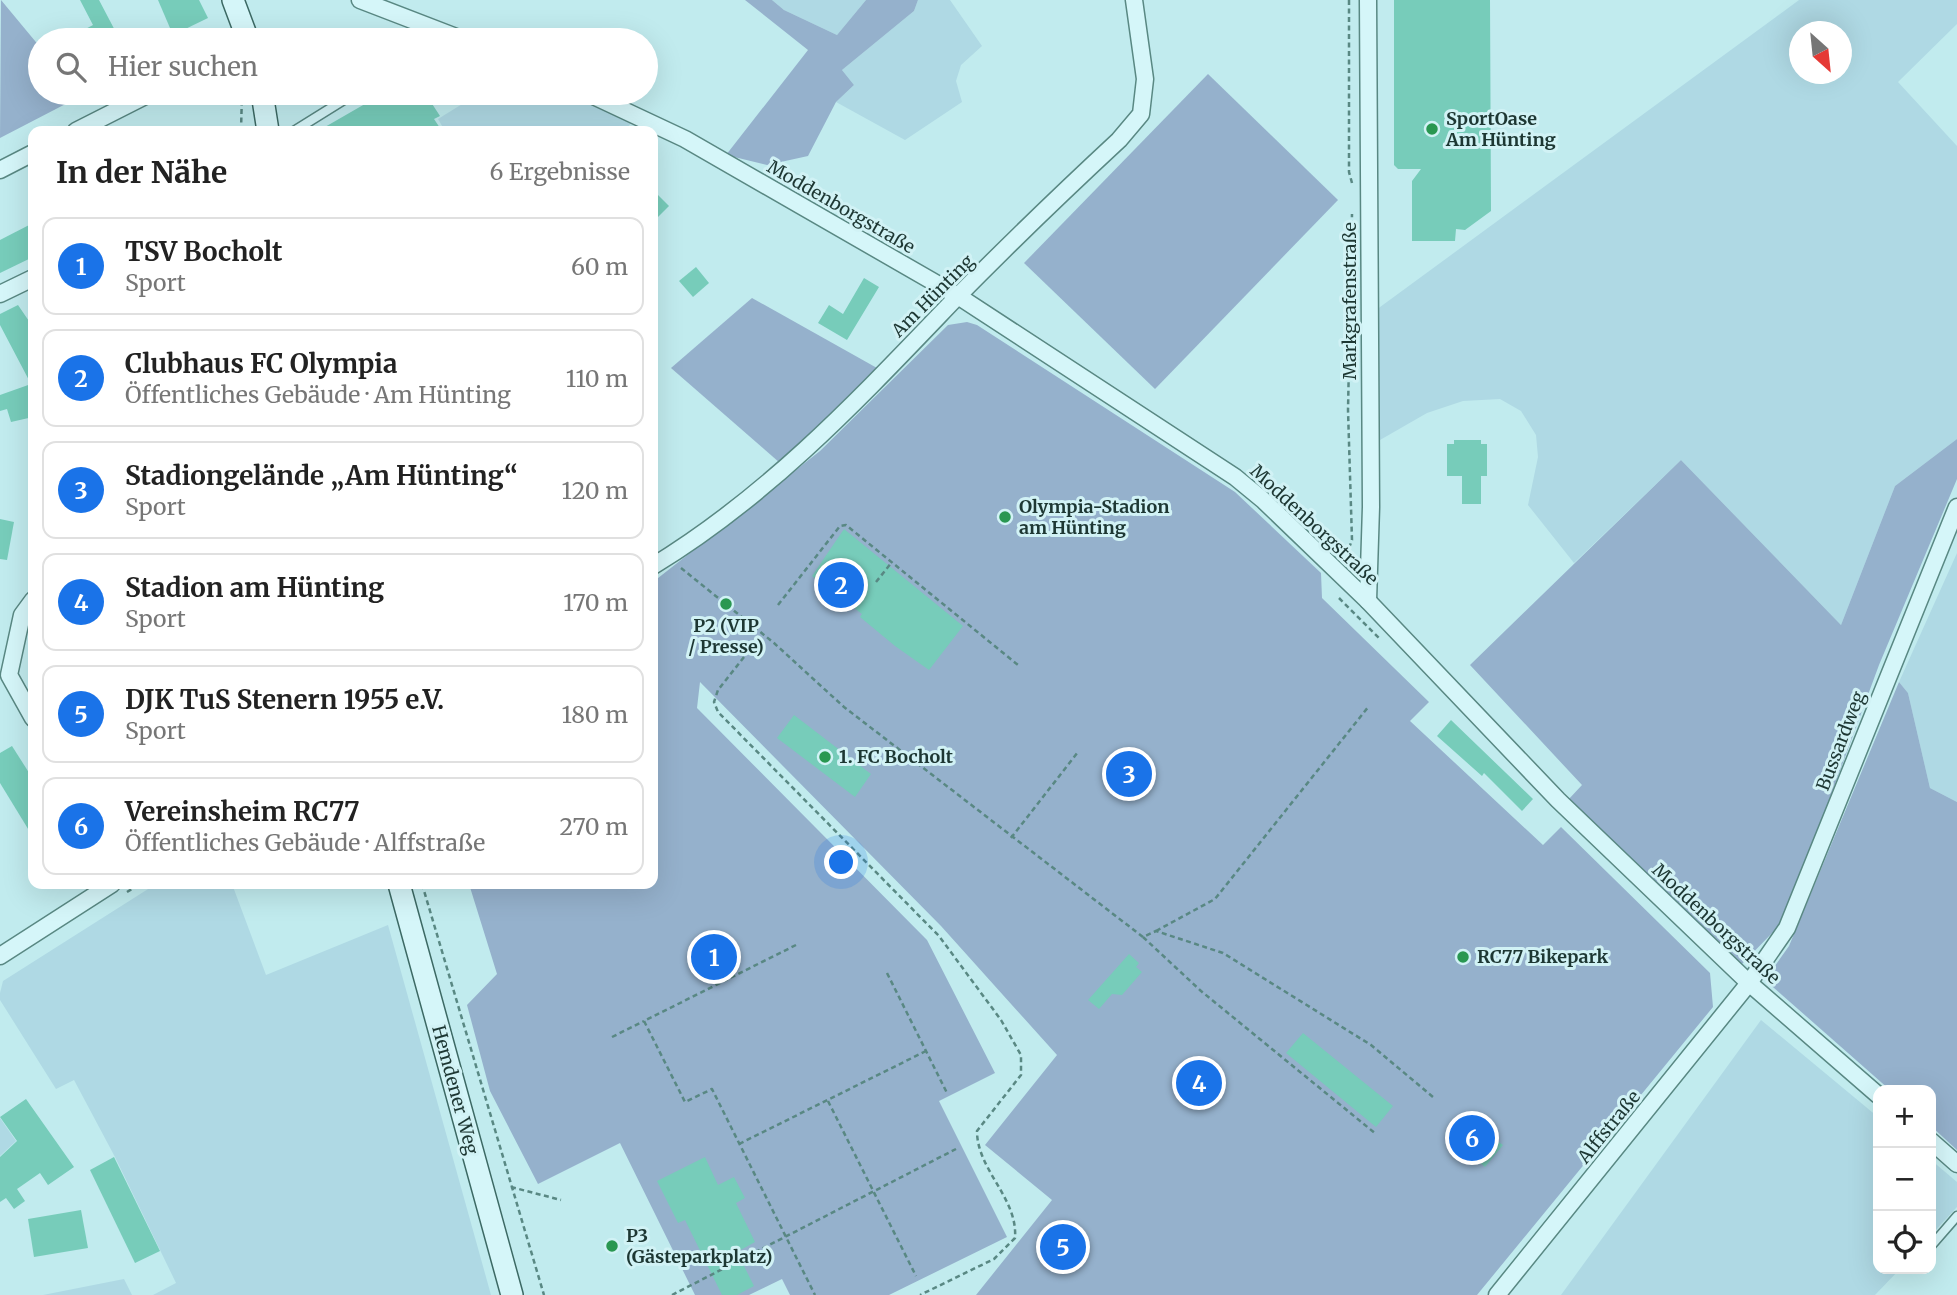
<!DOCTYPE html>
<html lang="de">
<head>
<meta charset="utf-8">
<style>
  body { margin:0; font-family:Merriweather,serif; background:#f6f6f6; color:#222 }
  .controls { position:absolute; right:21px; bottom:21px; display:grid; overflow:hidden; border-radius:14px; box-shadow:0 7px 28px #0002 }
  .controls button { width:63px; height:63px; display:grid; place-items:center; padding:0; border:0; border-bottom:2px solid #e0e0e0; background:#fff; color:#222; font:35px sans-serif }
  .compass { position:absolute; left:1789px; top:21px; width:63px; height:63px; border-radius:50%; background:#fff; box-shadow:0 7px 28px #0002; rotate:153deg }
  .you { position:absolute; left:842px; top:863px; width:24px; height:24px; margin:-18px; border:5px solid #fff; border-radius:50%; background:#1a73e8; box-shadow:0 0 0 10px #1a73e833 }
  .badge { display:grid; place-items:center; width:46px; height:46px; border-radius:50%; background:#1a73e8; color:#fff; font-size:23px; font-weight:700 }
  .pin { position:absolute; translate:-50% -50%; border:4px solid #fff; box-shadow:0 2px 7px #0006 }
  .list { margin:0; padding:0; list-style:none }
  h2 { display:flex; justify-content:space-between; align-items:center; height:91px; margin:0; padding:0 28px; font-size:30px }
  h2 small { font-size:23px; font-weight:400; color:#767676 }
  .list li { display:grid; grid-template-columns:46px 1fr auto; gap:21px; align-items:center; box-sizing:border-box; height:98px; margin:0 14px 14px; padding:0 14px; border:2px solid #e0e0e0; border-radius:14px }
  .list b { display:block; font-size:26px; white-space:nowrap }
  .list p { margin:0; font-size:23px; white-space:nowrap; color:#767676 }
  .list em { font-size:23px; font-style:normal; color:#767676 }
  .icon { flex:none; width:38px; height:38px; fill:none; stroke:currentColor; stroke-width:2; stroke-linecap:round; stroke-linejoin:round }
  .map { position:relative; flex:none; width:1957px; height:1295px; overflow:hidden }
  .search { position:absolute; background:#fff; box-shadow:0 7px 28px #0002; left:28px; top:28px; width:630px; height:77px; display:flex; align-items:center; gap:18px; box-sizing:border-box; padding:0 24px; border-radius:38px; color:#767676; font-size:26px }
  .panel { position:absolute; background:#fff; box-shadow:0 7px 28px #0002; left:28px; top:126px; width:630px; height:763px; border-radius:14px }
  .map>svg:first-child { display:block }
  .farmland { fill:#afd9e4; fill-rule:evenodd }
  .green { fill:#95b1cc }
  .building { fill:#77ccba }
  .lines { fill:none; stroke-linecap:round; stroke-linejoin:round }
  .lane-casing { stroke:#598883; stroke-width:11 }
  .street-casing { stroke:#598883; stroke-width:19 }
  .secondary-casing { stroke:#3c6964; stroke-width:24 }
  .path { stroke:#598883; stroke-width:2.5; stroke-dasharray:5 3.5; stroke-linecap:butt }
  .lane { stroke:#d5f6f9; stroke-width:8 }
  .street { stroke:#d5f6f9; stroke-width:16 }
  .secondary { stroke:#d5f6f9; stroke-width:21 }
  .poi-dot { fill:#299751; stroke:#d1f2f5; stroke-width:2.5 }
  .labels { text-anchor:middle; stroke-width:6; stroke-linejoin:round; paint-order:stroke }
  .poi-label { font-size:18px; font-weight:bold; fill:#1d3733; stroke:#d1f2f5; text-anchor:start }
  .street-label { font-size:18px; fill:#1d3733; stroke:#d1f2f5 }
</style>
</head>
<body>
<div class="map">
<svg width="1957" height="1295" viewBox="0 0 1957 1295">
  <rect width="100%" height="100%" fill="#c1ebee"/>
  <g class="farmland">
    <path d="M772 0H866L837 35 784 10Z"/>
    <path d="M918 0H950L982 46 961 65 956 81 962 102 905 140 836 102 854 85 842 70 914 11Z"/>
    <path d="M1799 0H1957V24L1898 82 1957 146V439L1895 486 1841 625 1681 460 1574 563 1528 505 1538 457 1536 435 1521 411 1500 399 1463 401 1427 413 1380 440 1376 310ZM1800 32H1842V74H1800Z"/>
    <path d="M480 93H574L634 120 624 131H445L438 119Z"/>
    <path d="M1957 553V802L1930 788 1908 693 1899 682Z"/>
    <path d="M156 884H232L266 975 388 925 491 1295H153L176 1283 115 1157 74 1080 56 1089 0 1000V993L3 981Z"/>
    <path d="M1761 1020 1878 1117V1269H1900L1875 1295H1561Z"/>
    <path d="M0 1118 16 1141 0 1156Z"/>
    <path d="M1931 1160 1957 1182V1207L1931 1235Z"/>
    <path d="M124 1279 132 1295H43Z"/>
  </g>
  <g class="green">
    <path d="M1 0 40 47V93H78L81 96 0 138Z"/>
    <path d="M745 0H772L784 10 837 35 866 0H918L914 11 842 70 854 85 836 102 808 156 767 165 726 155 808 50Z"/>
    <path d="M1208 74 1338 200 1155 389 1024 263Z"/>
    <path d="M752 298 877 368 780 463 671 368Z"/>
    <path d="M967 322 977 325 1235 492 1321 573 1322 598 1429 702 1410 721 1543 845 1561 827 1710 973 1713 1007 1477 1295H976L1052 1200 985 1145 1057 1055 941 926 700 682 697 708 927 940 995 1073 939 1101 1007 1237 889 1295H790L782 1279 749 1295H695L620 1143 538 1184 490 1091 467 1005 497 974 469 884H653V582L820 451 948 325Z"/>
    <path d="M1957 439V479L1879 665 1793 898 1776 929 1741 965 1568 800 1582 785 1470 665 1681 460 1841 625 1895 486Z"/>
    <path d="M1899 682 1908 693 1930 788 1957 802V1150L1931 1126V1090H1890L1765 980 1789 946Z"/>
  </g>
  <g class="building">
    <path d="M80 0H99L120 40H65L93 25Z"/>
    <path d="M158 0H199L208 18 173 35Z"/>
    <path d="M1394 0H1490L1491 211 1465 230 1456 229 1455 241H1412V181L1421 169H1398L1394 165Z"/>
    <path d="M384 93H425L440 116 434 119 442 131H318Z"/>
    <path d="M653 190 669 206 653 222Z"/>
    <path d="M33 223V257L0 273V240Z"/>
    <path d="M696 267 709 283 693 297 679 281Z"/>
    <path d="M864 278 879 287 847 340 818 323 829 305 843 314Z"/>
    <path d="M18 305 33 327V417L11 422 7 409 0 411V395L31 384 0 325V314Z"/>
    <path d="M1454 440H1481V444H1487V476H1481V504H1462V476H1447V444H1454Z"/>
    <path d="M0 519 14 522 7 560 0 559Z"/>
    <path d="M844 529 963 626 929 670 895 646 860 617 862 614 812 576Z"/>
    <path d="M794 715 871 774 855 797 777 738Z"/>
    <path d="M1451 720 1533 799 1522 811 1484 773 1482 776 1437 736Z"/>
    <path d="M12 746 33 779V837L0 783V753Z"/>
    <path d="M1129 954 1139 963 1136 967 1142 972 1122 995 1112 994 1099 1009 1088 1000Z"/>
    <path d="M1303 1033 1393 1106 1376 1127 1286 1053Z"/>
    <path d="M26 1099 74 1167 48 1185 40 1173 17 1189 25 1201 14 1209 6 1198 0 1202V1157L17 1141 0 1117Z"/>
    <path d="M1460 1115 1503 1145 1485 1167 1445 1134Z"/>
    <path d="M114 1157 160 1251 135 1263 90 1170Z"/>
    <path d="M705 1157 718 1185 734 1177 745 1198 736 1203 755 1242 737 1252 754 1286 737 1295H722L685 1220 678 1223 657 1181Z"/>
    <path d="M81 1210 88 1248 34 1257 28 1219Z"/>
  </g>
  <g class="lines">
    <defs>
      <g id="lane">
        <path d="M424 40 432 27"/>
        <path d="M294 131 355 93"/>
        <path d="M1931 1246 1957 1216"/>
      </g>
      <g id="street">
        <path d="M360 0 464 40"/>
        <path d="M587 93 685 139 958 296 1235 477 1263 500 1368 601 1558 800 1749 983 1878 1095"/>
        <path d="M76 131 151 93"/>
        <path d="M0 170 33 153"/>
        <path d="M0 294 33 278"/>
        <path d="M653 566C771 494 860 398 955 299 1008 245 1063 192 1119 140L1141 114 1145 79 1134 0"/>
        <path d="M33 600 22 615 9 675 33 718"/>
        <path d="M1368 601 1371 507 1368 0"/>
        <path d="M0 956 112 884"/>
        <path d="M1931 1141 1957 1164"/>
        <path d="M1497 1295 1749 983 1787 928 1957 507"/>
      </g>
      <g id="secondary">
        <path d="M233 0 248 40"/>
        <path d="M262 93 268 131"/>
        <path d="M399 884 512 1295"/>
      </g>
    </defs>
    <use href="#lane" class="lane-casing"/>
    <use href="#street" class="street-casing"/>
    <use href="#secondary" class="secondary-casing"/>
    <g class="path">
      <path d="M1349 0V172L1352 183"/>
      <path d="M241 131 242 93"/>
      <path d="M1346 556 1352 540 1348 410 1352 214"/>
      <path d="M681 568 774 643 844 707 1143 937 1156 931 1223 953 1371 1045 1433 1097"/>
      <path d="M876 582 892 562"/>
      <path d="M1339 598 1379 638"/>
      <path d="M778 605 840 526 846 525 1018 665"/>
      <path d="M744 657 718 690 714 702 718 712 939 936 1001 1020 1021 1055V1075L977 1131C977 1170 1018 1198 1015 1238L994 1259 920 1295"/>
      <path d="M1011 838 1078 752"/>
      <path d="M422 884 544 1295"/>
      <path d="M127 892 140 884"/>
      <path d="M1156 931 1215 899 1369 706"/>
      <path d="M1143 937 1201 991 1376 1134"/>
      <path d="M796 945 644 1021 685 1102 712 1089 815 1295"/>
      <path d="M887 973 947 1093"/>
      <path d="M612 1037 644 1021"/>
      <path d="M828 1101 916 1276"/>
      <path d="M739 1144 926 1051"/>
      <path d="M511 1187 561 1200"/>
      <path d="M672 1295 956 1149"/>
    </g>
    <use href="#lane" class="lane"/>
    <use href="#street" class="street"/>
    <use href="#secondary" class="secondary"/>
  </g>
  <g class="poi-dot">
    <circle cx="1432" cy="129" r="7"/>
    <circle cx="1005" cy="517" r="7"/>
    <circle cx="726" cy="604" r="7"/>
    <circle cx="825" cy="757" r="7"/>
    <circle cx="1463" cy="957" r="7"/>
    <circle cx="612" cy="1246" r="7"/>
  </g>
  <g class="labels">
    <g class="poi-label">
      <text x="1446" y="125">SportOase<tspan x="1446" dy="21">Am Hünting</tspan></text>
      <text x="1019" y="513">Olympia-Stadion<tspan x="1019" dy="21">am Hünting</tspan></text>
      <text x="726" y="632" text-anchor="middle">P2 (VIP<tspan x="726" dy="21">/ Presse)</tspan></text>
      <text x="839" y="763">1. FC Bocholt</text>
      <text x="1477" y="963">RC77 Bikepark</text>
      <text x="626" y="1242">P3<tspan x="626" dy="21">(Gästeparkplatz)</tspan></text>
    </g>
    <g class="street-label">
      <text transform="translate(841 207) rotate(30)" y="6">Moddenborgstraße</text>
      <text transform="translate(933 296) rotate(-45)" y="6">Am Hünting</text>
      <text transform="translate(1350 301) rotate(-90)" y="6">Markgrafenstraße</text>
      <text transform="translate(1314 525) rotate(43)" y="6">Moddenborgstraße</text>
      <text transform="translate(1841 741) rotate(-69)" y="6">Bussardweg</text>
      <text transform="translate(1716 924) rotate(43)" y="6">Moddenborgstraße</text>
      <text transform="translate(455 1090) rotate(75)" y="6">Hemdener Weg</text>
      <text transform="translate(1609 1127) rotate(-51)" y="6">Alffstraße</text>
    </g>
  </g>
</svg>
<div class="controls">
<button>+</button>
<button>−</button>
<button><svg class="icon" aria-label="locate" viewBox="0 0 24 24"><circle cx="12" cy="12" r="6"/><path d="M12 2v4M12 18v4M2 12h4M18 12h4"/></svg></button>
</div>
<svg class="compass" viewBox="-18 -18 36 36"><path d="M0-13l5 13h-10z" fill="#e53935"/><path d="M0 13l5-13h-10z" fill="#767676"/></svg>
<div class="you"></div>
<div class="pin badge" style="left:714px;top:957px">1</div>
<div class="pin badge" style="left:841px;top:585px">2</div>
<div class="pin badge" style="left:1129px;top:774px">3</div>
<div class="pin badge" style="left:1199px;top:1083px">4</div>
<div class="pin badge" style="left:1063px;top:1247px">5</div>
<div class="pin badge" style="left:1472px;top:1138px">6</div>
<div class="search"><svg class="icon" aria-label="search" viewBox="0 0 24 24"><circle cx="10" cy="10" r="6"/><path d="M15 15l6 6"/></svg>Hier suchen</div>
<section class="panel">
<h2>In der Nähe<small>6 Ergebnisse</small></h2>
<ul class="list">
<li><span class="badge">1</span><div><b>TSV Bocholt</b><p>Sport</p></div><em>60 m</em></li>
<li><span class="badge">2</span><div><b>Clubhaus FC Olympia</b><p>Öffentliches Gebäude · Am Hünting</p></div><em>110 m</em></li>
<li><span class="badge">3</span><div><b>Stadiongelände „Am Hünting“</b><p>Sport</p></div><em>120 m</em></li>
<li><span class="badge">4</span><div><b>Stadion am Hünting</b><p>Sport</p></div><em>170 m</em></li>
<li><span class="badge">5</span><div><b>DJK TuS Stenern 1955 e.V.</b><p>Sport</p></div><em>180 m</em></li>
<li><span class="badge">6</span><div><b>Vereinsheim RC77</b><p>Öffentliches Gebäude · Alffstraße</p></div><em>270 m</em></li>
</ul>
</section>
</div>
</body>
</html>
